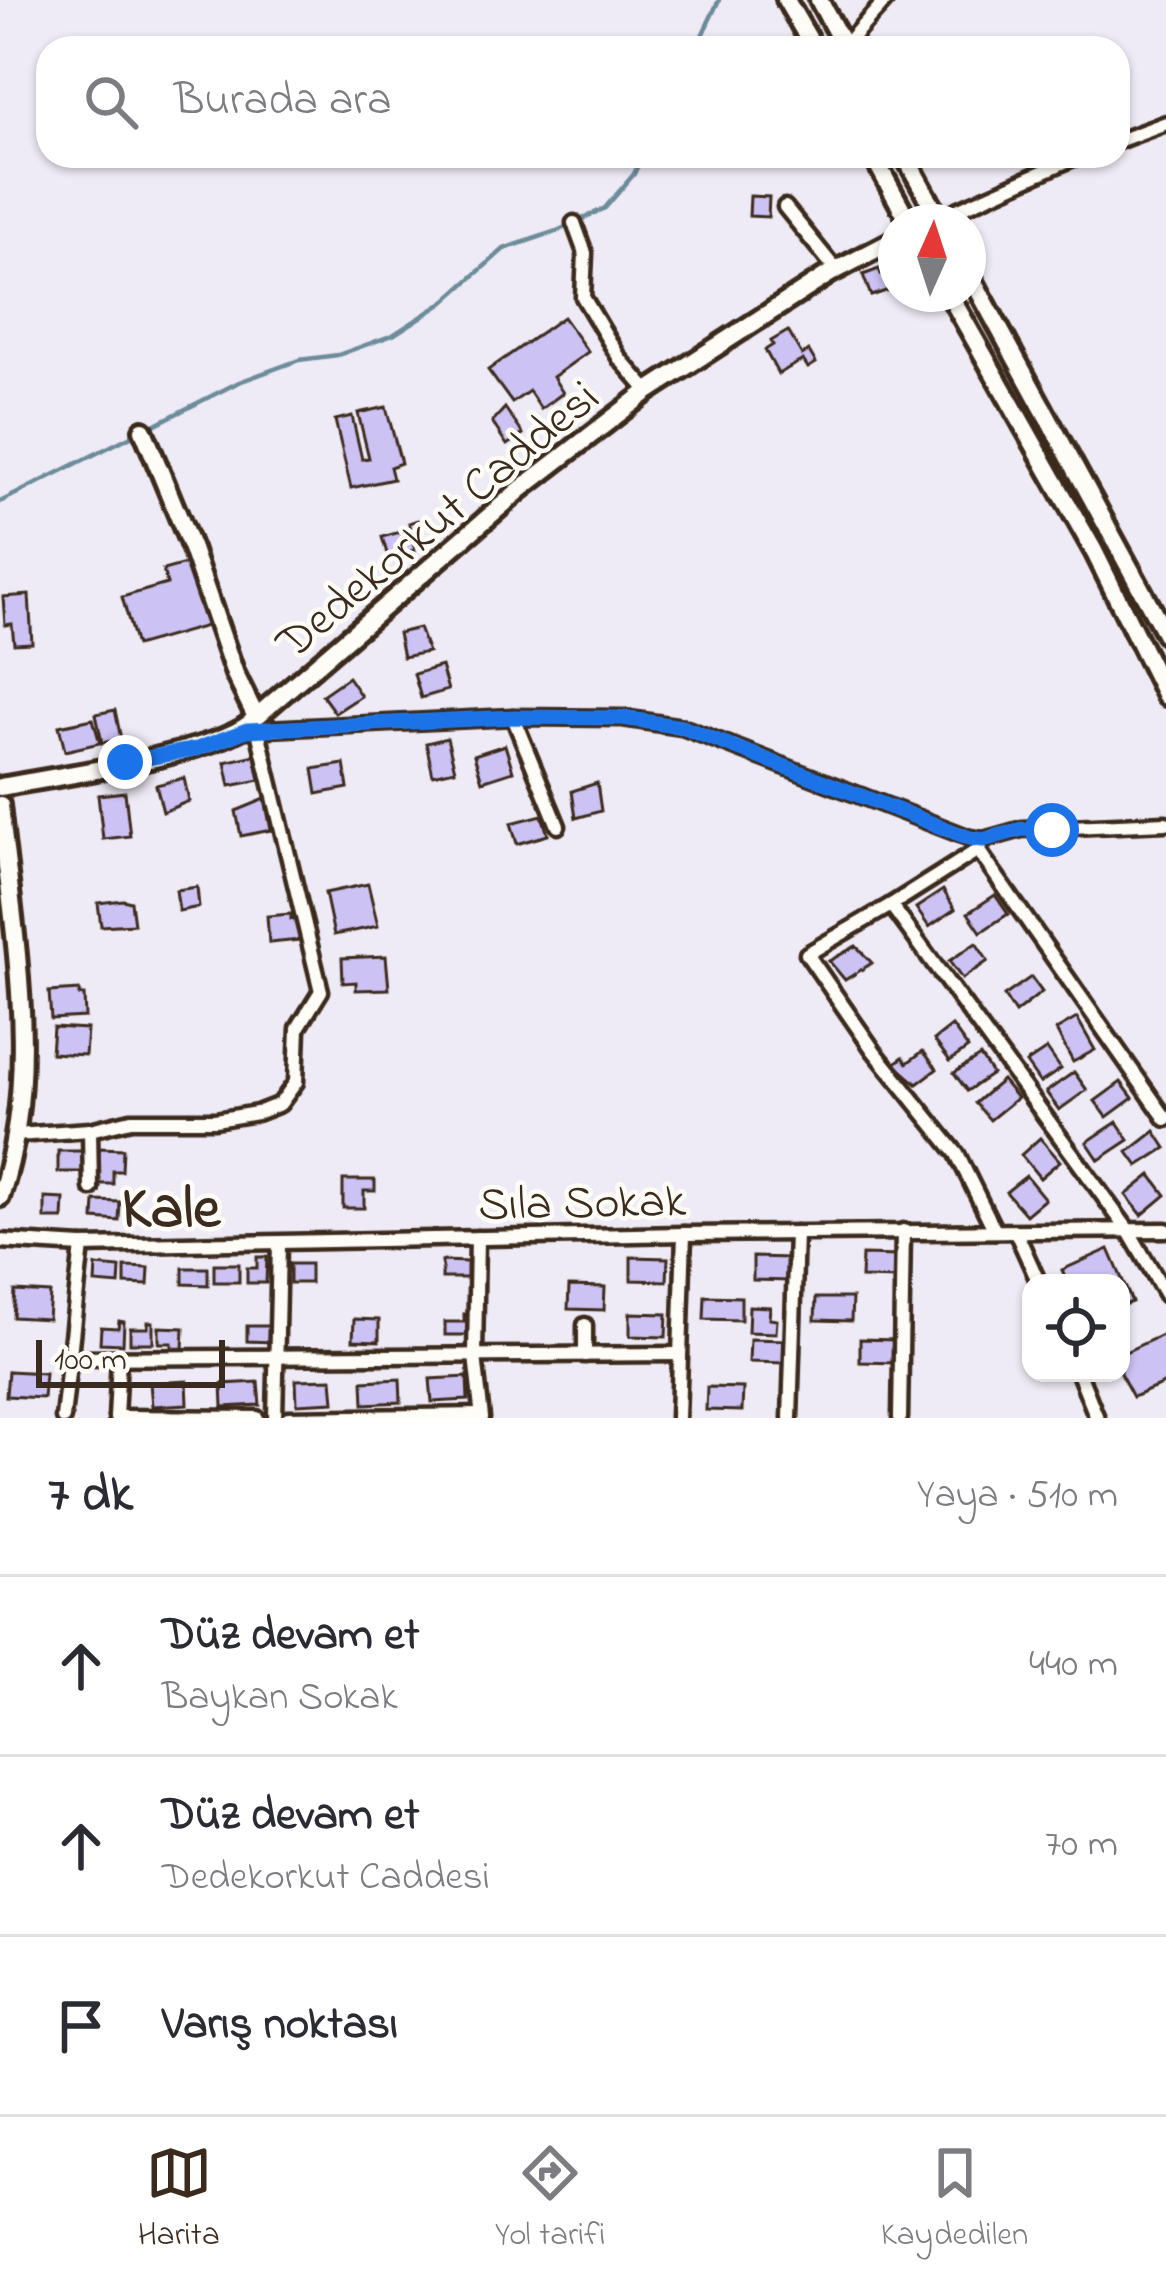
<!DOCTYPE html>
<html lang="tr">
<head>
<meta charset="utf-8">
<style>
  body { margin:0; font-family:"Indie Flower",sans-serif; background:#f7f7f7; color:#2b2b33 }
  .controls { position:absolute; right:36px; bottom:36px; display:grid; overflow:hidden; border-radius:24px; box-shadow:0 3px 9px #0004 }
  .controls button { width:108px; height:108px; display:grid; place-items:center; padding:0; border:0; border-bottom:3px solid #e1e1e2; background:#fff; color:#2b2b33; font:60px sans-serif }
  .compass { position:absolute; left:878px; top:204px; width:108px; height:108px; border-radius:50%; background:#fff; box-shadow:0 3px 9px #0004; rotate:3deg }
  .scale { position:absolute; left:36px; bottom:30px; width:189px; box-sizing:border-box; padding-left:12px; border:6px solid #3b2a1e; border-top:0; font-size:33px; line-height:42px; white-space:nowrap; color:#3b2a1e; -webkit-text-stroke:9px #fdfcf7; paint-order:stroke }
  .stop { position:absolute; width:36px; height:36px; margin:-27px; border:9px solid #1a73e8; border-radius:50%; background:#fff }
  .stop.end { background:#1a73e8; border-color:#fff; box-shadow:0 3px 12px #0008 }
  .list { margin:0; padding:0; list-style:none }
  h2 { display:flex; justify-content:space-between; align-items:center; height:156px; margin:0; padding:0 48px; font-size:51px }
  h2 small { font-size:39px; font-weight:400; color:#7c7c81 }
  .list li { display:grid; grid-template-columns:78px 1fr auto; gap:36px; align-items:center; box-sizing:border-box; height:180px; padding:0 48px; border-top:3px solid #e1e1e2 }
  .list b { display:block; font-size:45px; white-space:nowrap }
  .list p { margin:0; font-size:39px; white-space:nowrap; color:#7c7c81 }
  .list em { font-size:39px; font-style:normal; color:#7c7c81 }
  .icon { flex:none; width:66px; height:66px; fill:none; stroke:currentColor; stroke-width:2; stroke-linecap:round; stroke-linejoin:round }
  .map { position:relative; flex:none; width:1166px; height:1418px; overflow:hidden }
  .search { position:absolute; background:#fff; box-shadow:0 3px 9px #0004; left:36px; right:36px; top:36px; height:132px; display:flex; align-items:center; gap:30px; box-sizing:border-box; padding:0 42px; border-radius:36px; color:#7c7c81; font-size:45px }
  .sheet { height:696px; background:#fff }
  nav { display:flex; justify-content:space-around; align-items:center; box-sizing:border-box; height:168px; border-top:3px solid #e1e1e2; background:#fff; font-size:33px; color:#7c7c81 }
  nav a { display:grid; justify-items:center; gap:6px }
  nav .on { color:#3b2a1e }
  .map>svg:first-child { display:block }
  .lines { fill:none; stroke-linecap:round; stroke-linejoin:round }
  .stream { stroke:#6d8c9b; stroke-width:4.5 }
  .building { fill:#cdc2f4; stroke:#3b2a1e; stroke-width:3 }
  .street-casing { stroke:#3b2a1e; stroke-width:21 }
  .secondary-casing { stroke:#3b2a1e; stroke-width:26 }
  .street { stroke:#fdfcf7; stroke-width:12 }
  .secondary { stroke:#fdfcf7; stroke-width:16 }
  .route { stroke:#1a73e8; stroke-width:15 }
  .labels { text-anchor:middle; stroke-width:9; stroke-linejoin:round; paint-order:stroke }
  .street-label { font-size:48px; fill:#3b2a1e; stroke:#fdfcf7 }
  .district-label { font-size:60px; font-weight:bold; fill:#3b2a1e; stroke:#fdfcf7 }
</style>
</head>
<body>
<div class="map">
<svg width="1166" height="1418" viewBox="0 0 1166 1418">
  <rect width="100%" height="100%" fill="#efebf6"/>
  <filter id="ink" filterUnits="userSpaceOnUse"><feTurbulence type="fractalNoise" baseFrequency=".00833" numOctaves="2"/><feDisplacementMap in="SourceGraphic" scale="24" xChannelSelector="R" yChannelSelector="G"/><feConvolveMatrix kernelMatrix="1 2 1 2 8 2 1 2 1" color-interpolation-filters="sRGB"/></filter>
  <g filter="url(#ink)">
    <g class="lines">
      <g class="stream">
        <path d="M696 48 719 0"/>
        <path d="M150 427 239 382 299 360 338 355 393 335 443 303 504 249 557 231 605 208 634 174 642 156"/>
        <path d="M0 502 139 432"/>
      </g>
    </g>
    <g class="building">
      <path d="M750 196 769 197 768 217 749 216Z"/>
      <path d="M879 269 881 274 886 272 892 289 871 296 863 275Z"/>
      <path d="M563 317 588 352 553 377 563 393 541 409 529 391 512 403 488 370Z"/>
      <path d="M788 331 802 355 809 351 816 363 808 368 803 360 778 374 765 350 773 345 771 341Z"/>
      <path d="M386 407 401 463 390 467 393 479 351 488 335 420 352 416 362 459 369 458 358 413Z"/>
      <path d="M505 408 523 434 507 445 492 422Z"/>
      <path d="M418 520 422 534 411 537 415 550 388 557 382 537 411 529 409 523Z"/>
      <path d="M192 562 210 625 136 646 122 597 167 584 163 570Z"/>
      <path d="M29 595 32 643 14 644 12 624 5 625 3 597Z"/>
      <path d="M419 628 428 652 403 657 398 633Z"/>
      <path d="M441 666 448 690 421 698 414 674Z"/>
      <path d="M348 677 361 696 335 713 322 695Z"/>
      <path d="M115 710 121 739 102 743 96 714Z"/>
      <path d="M93 719 100 743 65 751 59 726Z"/>
      <path d="M447 738 455 770 433 775 426 743Z"/>
      <path d="M505 745 513 771 482 781 474 755Z"/>
      <path d="M255 755 260 780 230 786 225 762Z"/>
      <path d="M344 764 348 788 317 794 313 769Z"/>
      <path d="M184 778 189 801 163 812 156 785Z"/>
      <path d="M597 783 601 811 576 818 572 791Z"/>
      <path d="M125 792 130 836 103 839 98 795Z"/>
      <path d="M265 799 271 830 241 836 236 811Z"/>
      <path d="M542 815 548 835 517 844 511 823Z"/>
      <path d="M368 884 378 926 334 935 325 893Z"/>
      <path d="M197 887 199 907 179 911 176 890Z"/>
      <path d="M943 890 955 909 929 927 916 908Z"/>
      <path d="M995 895 1008 914 981 932 968 913Z"/>
      <path d="M123 900 131 902 134 924 101 926 98 903Z"/>
      <path d="M291 914V919H299L301 940 269 943 267 916Z"/>
      <path d="M976 943 988 961 962 979 949 961Z"/>
      <path d="M856 946 872 963 845 980 829 961Z"/>
      <path d="M386 956 389 989 356 990V982L343 983 342 958Z"/>
      <path d="M1031 977 1042 992 1015 1013 1004 996Z"/>
      <path d="M79 990V995H84L85 1017 51 1019 49 992Z"/>
      <path d="M1077 1018 1095 1050 1073 1062 1056 1030Z"/>
      <path d="M952 1026 968 1048 950 1061 934 1040Z"/>
      <path d="M53 1027 87 1029 85 1055 51 1053Z"/>
      <path d="M1047 1049 1061 1069 1040 1083 1026 1063Z"/>
      <path d="M923 1051 937 1069 917 1084 894 1064 903 1057 907 1063Z"/>
      <path d="M980 1056 992 1074 967 1091 954 1073Z"/>
      <path d="M1074 1072 1087 1090 1059 1110 1046 1092Z"/>
      <path d="M1002 1080 1017 1098 990 1120 975 1103Z"/>
      <path d="M1121 1082 1133 1098 1107 1117 1095 1101Z"/>
      <path d="M1117 1122 1129 1140 1099 1160 1087 1142Z"/>
      <path d="M1155 1131 1166 1148 1138 1166 1128 1152Z"/>
      <path d="M1040 1138 1060 1161 1040 1178 1021 1155Z"/>
      <path d="M99 1148 123 1149 122 1171H113V1184H99Z"/>
      <rect x="58" y="1151" width="28" height="21"/>
      <path d="M1151 1175 1166 1195 1142 1215 1126 1195Z"/>
      <path d="M1026 1176 1045 1199 1026 1215 1006 1192Z"/>
      <path d="M343 1180H375V1191H364V1208H343Z"/>
      <path d="M45 1198 64 1199 63 1219H45Z"/>
      <path d="M95 1201 120 1202 119 1221 94 1219Z"/>
      <path d="M1109 1249 1132 1302 1121 1306V1283H1068L1062 1270Z"/>
      <path d="M862 1255 898 1256 897 1279 861 1278Z"/>
      <path d="M257 1257H267L266 1283H247V1268H257Z"/>
      <path d="M631 1257 668 1258 667 1281 631 1280Z"/>
      <path d="M753 1257 790 1258 789 1281 753 1280Z"/>
      <path d="M442 1261 467 1262V1278H442Z"/>
      <rect x="214" y="1264" width="25" height="18"/>
      <rect x="290" y="1264" width="20" height="19"/>
      <path d="M96 1266 120 1268 119 1285 95 1283Z"/>
      <path d="M125 1267 149 1268 148 1285 125 1284Z"/>
      <path d="M183 1268H208V1285L183 1284Z"/>
      <path d="M569 1286 605 1287 604 1310 568 1309Z"/>
      <path d="M15 1291 50 1293 48 1319 13 1317Z"/>
      <path d="M705 1296 741 1297V1320L704 1319Z"/>
      <path d="M816 1298H852L851 1321 815 1320Z"/>
      <path d="M749 1306 770 1307 769 1319 777 1320 776 1333 748 1332Z"/>
      <path d="M630 1313 667 1314 666 1337 630 1336Z"/>
      <path d="M464 1314 470 1315V1335H445V1322H464Z"/>
      <path d="M354 1319 379 1320V1341L353 1340Z"/>
      <path d="M119 1321 124 1322 123 1344 100 1343 101 1327 118 1328Z"/>
      <path d="M148 1322H153V1343H130V1328H148Z"/>
      <path d="M247 1326H272V1342L247 1341Z"/>
      <path d="M159 1327 184 1328 183 1349H172V1343H159Z"/>
      <path d="M1162 1335 1166 1341V1383L1133 1397 1120 1373 1121 1354Z"/>
      <path d="M750 1339 786 1340V1363L749 1362Z"/>
      <path d="M860 1339 896 1340V1363L860 1362Z"/>
      <path d="M8 1371 45 1373 43 1398 6 1396Z"/>
      <path d="M467 1377 468 1400 432 1402 430 1379Z"/>
      <path d="M332 1379 334 1402 297 1404 296 1380Z"/>
      <path d="M400 1379 401 1402 364 1404 363 1381Z"/>
      <path d="M187 1381 188 1404 152 1406 150 1383Z"/>
      <path d="M258 1382 260 1405 223 1407 222 1384Z"/>
      <path d="M707 1387 743 1388 742 1411 706 1410Z"/>
    </g>
    <g class="lines">
      <defs>
        <g id="street">
          <path d="M844 46 886 0"/>
          <path d="M1118 141 1166 123"/>
          <path d="M785 207 836 270"/>
          <path d="M939 218 1078 156"/>
          <path d="M574 223 585 253 583 297 620 359 648 391"/>
          <path d="M513 717 558 826"/>
          <path d="M247 730 513 717 623 718 682 727 970 838 983 840 1022 829 1166 823"/>
          <path d="M980 846 978 850 1166 1119"/>
          <path d="M978 850 891 905 1128 1230 1166 1295"/>
          <path d="M891 905 807 954 874 1051 957 1154 995 1231"/>
          <path d="M90 1130 91 1188"/>
          <path d="M16 1135 90 1130 131 1120H215L257 1113 280 1104 296 1082 298 1028 321 991 258 731"/>
          <path d="M1016 1232 1039 1283"/>
          <path d="M477 1238 475 1356 482 1418"/>
          <path d="M0 1241 82 1246 684 1234 1166 1230"/>
          <path d="M585 1325V1355"/>
          <path d="M72 1358 680 1354"/>
          <path d="M1079 1373 1097 1418"/>
          <path d="M116 1417 257 1418"/>
          <path d="M63 1418 82 1246"/>
          <path d="M116 1418 119 1358"/>
          <path d="M275 1418 279 1244"/>
          <path d="M288 1418 481 1415"/>
          <path d="M678 1418 684 1234"/>
          <path d="M790 1418 796 1233"/>
          <path d="M900 1418 903 1231"/>
        </g>
        <g id="secondary">
          <path d="M786 0 814 48"/>
          <path d="M819 0 845 48"/>
          <path d="M873 156 909 222"/>
          <path d="M905 156 941 222"/>
          <path d="M968 271 1166 635"/>
          <path d="M949 294 1094 551 1166 696"/>
          <path d="M143 430 192 549 235 674 256 717"/>
          <path d="M0 787C52 777 230 753 256 717L521 489 648 391 829 274 896 239"/>
          <path d="M0 805C13 933 42 1073 0 1197"/>
        </g>
      </defs>
      <use href="#street" class="street-casing"/>
      <use href="#secondary" class="secondary-casing"/>
      <use href="#street" class="street"/>
      <use href="#secondary" class="secondary"/>
    </g>
  </g>
  <g class="lines" filter="url(#ink)">
    <path class="route" d="M125 762 197 749 247 730 514 717 623 718 682 727 970 838 983 840 1022 829 1052 830"/>
  </g>
  <g class="labels">
    <g class="street-label">
      <text transform="translate(436 518) rotate(-40)" y="17">Dedekorkut Caddesi</text>
      <text transform="translate(582 1200) rotate(-1)" y="17">Sıla Sokak</text>
    </g>
    <g class="district-label">
      <text x="171" y="1226">Kale</text>
    </g>
  </g>
</svg>
<div class="controls">
<button><svg class="icon" aria-label="locate" viewBox="0 0 24 24"><circle cx="12" cy="12" r="6"/><path d="M12 2v4M12 18v4M2 12h4M18 12h4"/></svg></button>
</div>
<svg class="compass" viewBox="-18 -18 36 36"><path d="M0-13l5 13h-10z" fill="#e53935"/><path d="M0 13l5-13h-10z" fill="#7c7c81"/></svg>
<div class="scale">100 m</div>
<div class="stop" style="left:1052px;top:830px"></div>
<div class="stop end" style="left:125px;top:762px"></div>
<div class="search"><svg class="icon" aria-label="search" viewBox="0 0 24 24"><circle cx="10" cy="10" r="6"/><path d="M15 15l6 6"/></svg>Burada ara</div>
</div>
<section class="sheet">
<h2>7 dk<small>Yaya · 510 m</small></h2>
<ul class="list">
<li><svg class="icon" aria-label="ahead" viewBox="0 0 24 24"><path d="M12 20V5M6 11l6-6 6 6"/></svg><div><b>Düz devam et</b><p>Baykan Sokak</p></div><em>440 m</em></li>
<li><svg class="icon" aria-label="ahead" viewBox="0 0 24 24"><path d="M12 20V5M6 11l6-6 6 6"/></svg><div><b>Düz devam et</b><p>Dedekorkut Caddesi</p></div><em>70 m</em></li>
<li><svg class="icon" aria-label="arrive" viewBox="0 0 24 24"><path d="M6 21V4h12l-3 4 3 4H6"/></svg><div><b>Varış noktası</b></div></li>
</ul>
</section>
<nav>
<a class="on"><svg class="icon" aria-label="map" viewBox="0 0 24 24"><path d="M3 6l6-2 6 2 6-2v14l-6 2-6-2-6 2zM9 4v14M15 6v14"/></svg>Harita</a>
<a><svg class="icon" aria-label="directions" viewBox="0 0 24 24"><path d="M12 3l9 9-9 9-9-9zM9 14v-3h6M13 9l2 2-2 2"/></svg>Yol tarifi</a>
<a><svg class="icon" aria-label="saved" viewBox="0 0 24 24"><path d="M7 4h10v16l-5-4-5 4z"/></svg>Kaydedilen</a>
</nav>
</body>
</html>
